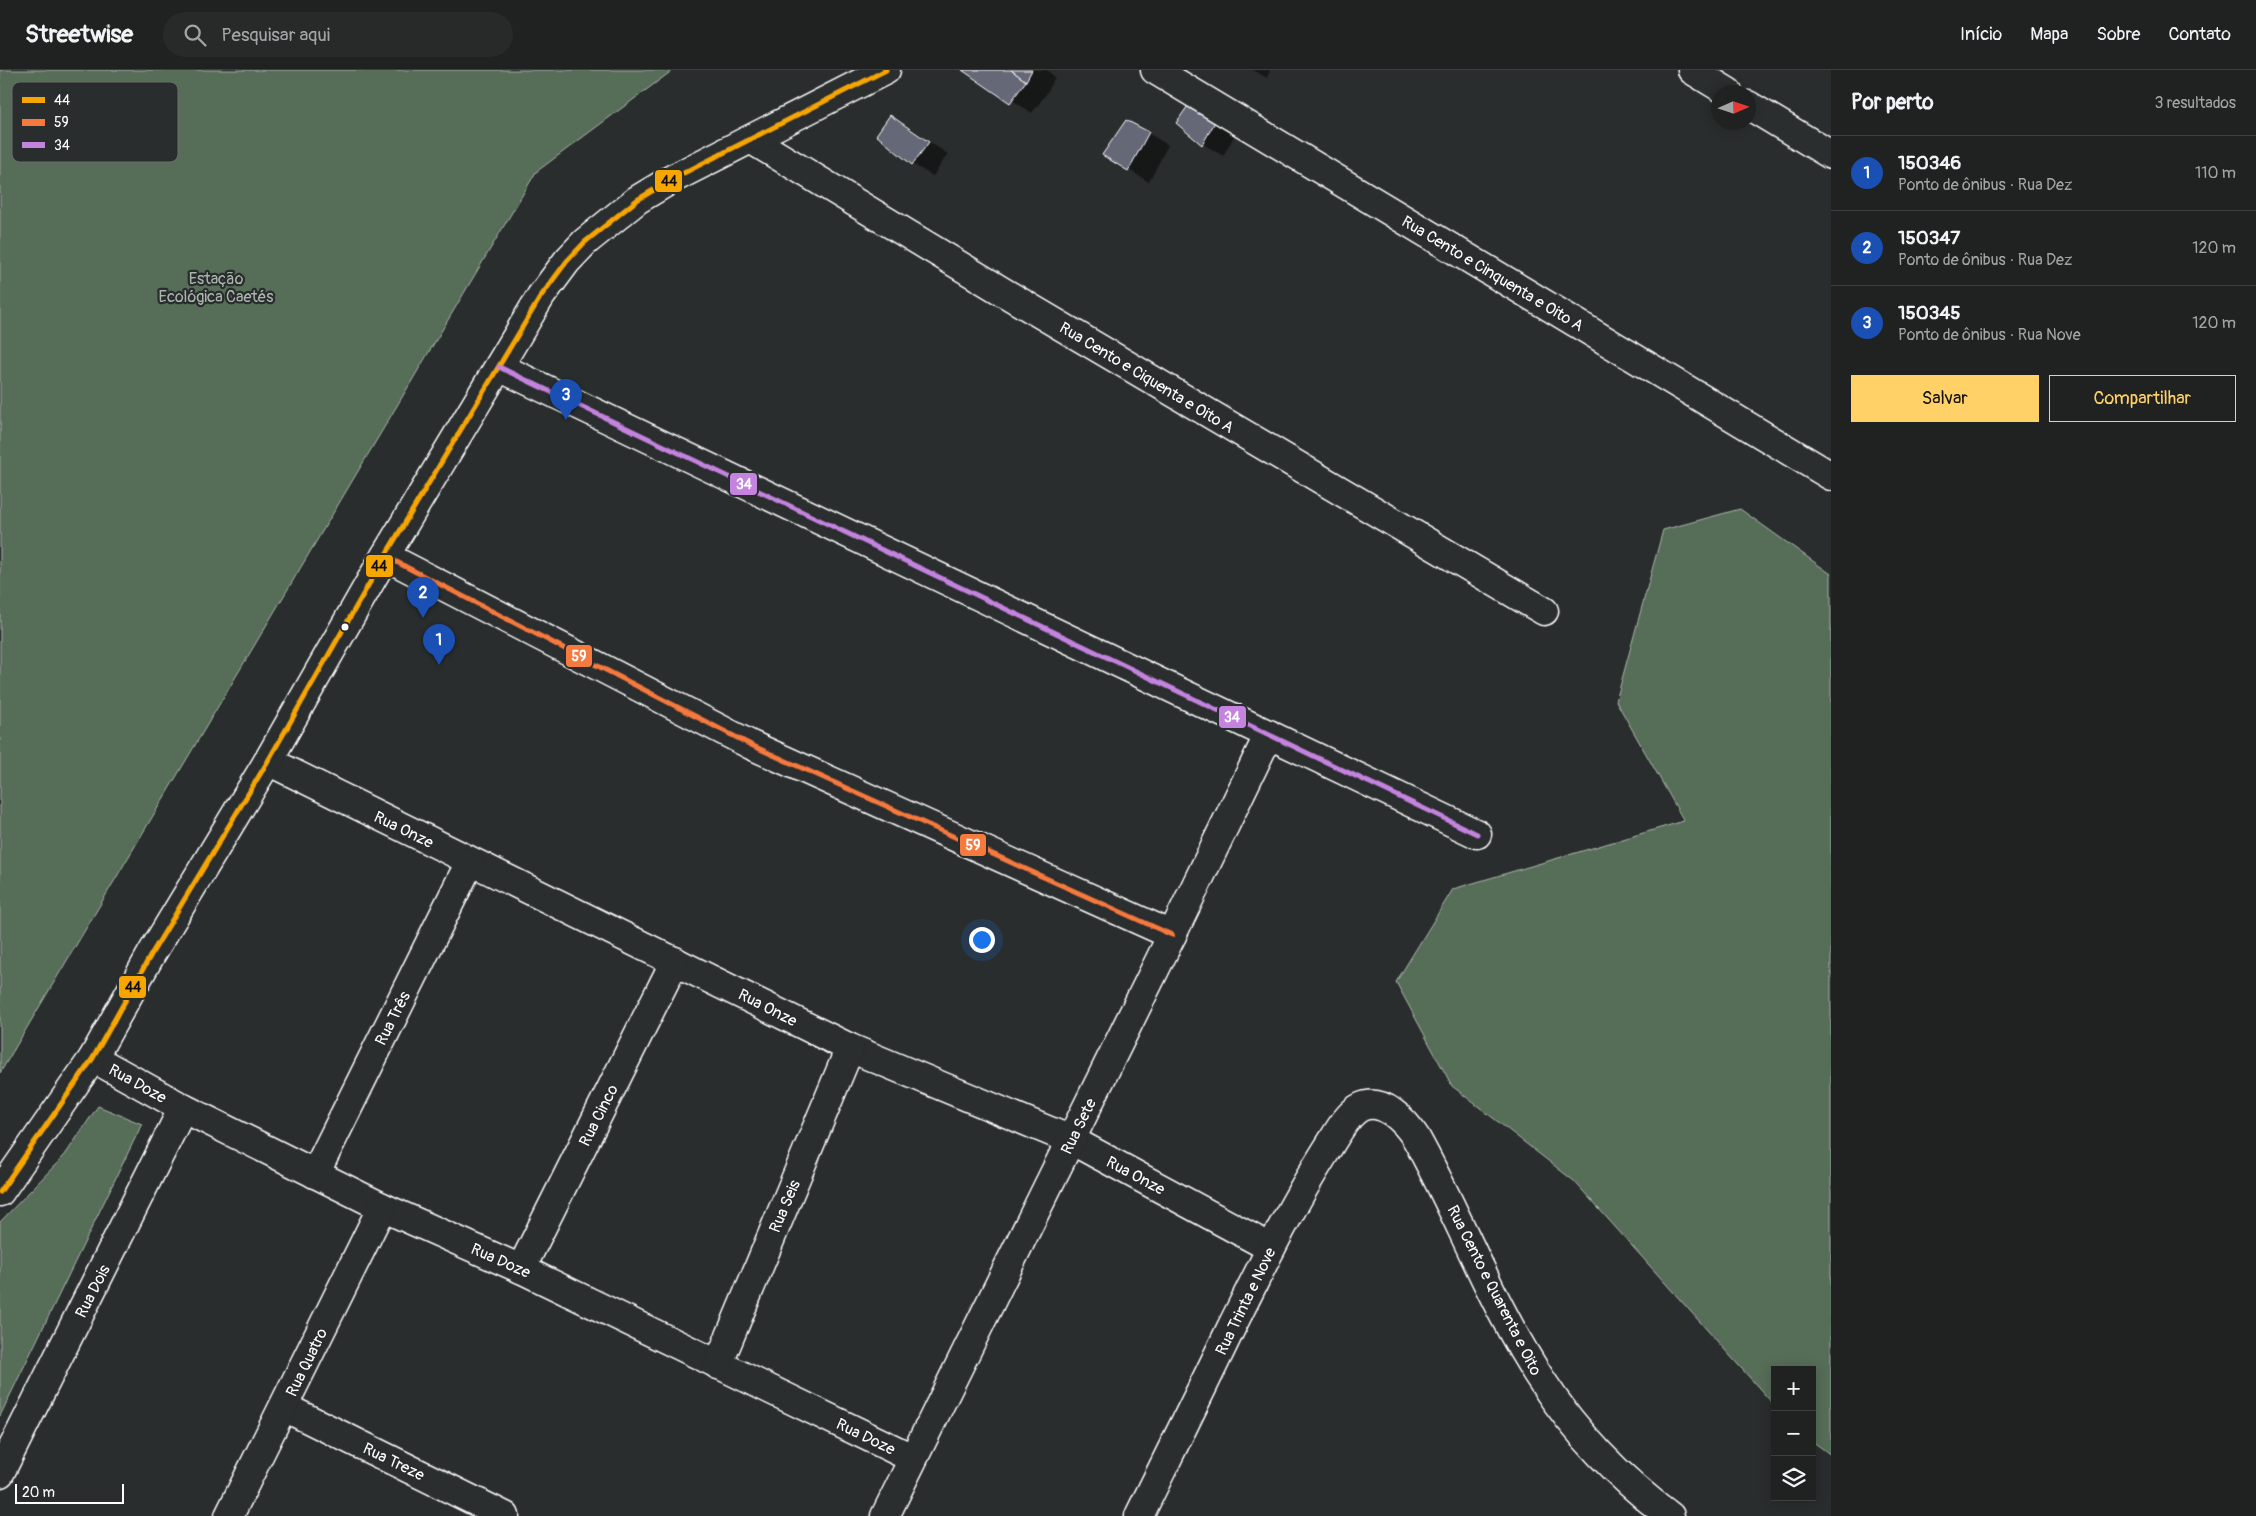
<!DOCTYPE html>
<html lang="pt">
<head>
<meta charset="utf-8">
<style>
  body { margin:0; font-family:Pangolin,sans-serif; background:#282a2a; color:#f1f3f6 }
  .controls { position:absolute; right:15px; bottom:15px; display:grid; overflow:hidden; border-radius:0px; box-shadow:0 2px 12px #0003 }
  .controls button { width:45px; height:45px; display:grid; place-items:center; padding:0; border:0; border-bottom:1px solid #3d3f40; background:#202222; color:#f1f3f6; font:25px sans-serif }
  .compass { position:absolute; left:1711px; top:15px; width:45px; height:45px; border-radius:50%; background:#202222; box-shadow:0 2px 12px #0003; rotate:87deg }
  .scale { position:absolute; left:15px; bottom:12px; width:109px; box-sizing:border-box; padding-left:5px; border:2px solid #fff; border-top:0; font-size:14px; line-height:18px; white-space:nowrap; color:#fff; -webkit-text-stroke:4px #2a2d2e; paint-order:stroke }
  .you { position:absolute; left:981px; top:869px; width:18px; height:18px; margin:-12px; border:4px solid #fff; border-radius:50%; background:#1a73e8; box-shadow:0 0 0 8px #1a73e833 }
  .badge { display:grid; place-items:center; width:32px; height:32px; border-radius:50%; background:#ffd166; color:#fff; font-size:16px; font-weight:700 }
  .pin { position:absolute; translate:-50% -41px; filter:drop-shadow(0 1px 2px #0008) }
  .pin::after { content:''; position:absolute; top:26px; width:18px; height:15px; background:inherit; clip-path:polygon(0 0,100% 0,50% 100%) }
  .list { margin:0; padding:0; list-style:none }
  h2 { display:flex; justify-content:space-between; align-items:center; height:65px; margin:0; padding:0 20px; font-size:21px }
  h2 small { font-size:16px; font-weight:400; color:#a2a4a5 }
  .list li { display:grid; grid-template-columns:32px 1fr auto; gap:15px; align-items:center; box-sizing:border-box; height:75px; padding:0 20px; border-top:1px solid #3d3f40 }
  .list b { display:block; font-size:19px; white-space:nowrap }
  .list p { margin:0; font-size:16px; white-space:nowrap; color:#a2a4a5 }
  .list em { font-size:16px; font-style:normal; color:#a2a4a5 }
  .actions { display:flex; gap:10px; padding:15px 20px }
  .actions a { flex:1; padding:11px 0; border:1px solid #ffd166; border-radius:0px; text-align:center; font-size:18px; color:#ffd166 }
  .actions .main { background:#ffd166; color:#111 }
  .icon { flex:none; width:28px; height:28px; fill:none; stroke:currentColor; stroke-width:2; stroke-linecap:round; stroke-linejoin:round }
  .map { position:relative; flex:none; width:1831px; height:1446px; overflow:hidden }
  header { display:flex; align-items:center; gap:30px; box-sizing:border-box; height:70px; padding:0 25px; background:#202222; border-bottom:1px solid #3d3f40 }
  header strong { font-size:24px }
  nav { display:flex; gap:28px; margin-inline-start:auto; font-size:18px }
  .search { width:350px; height:45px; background:#282a2a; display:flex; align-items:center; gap:12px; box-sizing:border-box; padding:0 18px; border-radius:28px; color:#a2a4a5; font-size:19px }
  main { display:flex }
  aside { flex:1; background:#202222 }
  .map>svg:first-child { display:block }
  .green { fill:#576d59; stroke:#abb6ac }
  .shadow { fill:#0007 }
  .building { fill:#656776; stroke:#fff }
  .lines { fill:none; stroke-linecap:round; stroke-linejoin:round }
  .street-casing { stroke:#fff; stroke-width:31 }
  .secondary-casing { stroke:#fff; stroke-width:31 }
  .street { stroke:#2a2d2e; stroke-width:28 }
  .secondary { stroke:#2a2d2e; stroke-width:28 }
  .bus-1-casing { stroke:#2a2d2e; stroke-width:9 }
  .bus-2-casing { stroke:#2a2d2e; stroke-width:9 }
  .bus-3-casing { stroke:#2a2d2e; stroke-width:9 }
  .bus-1 { stroke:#f7a600; stroke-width:5 }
  .bus-2 { stroke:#f6793e; stroke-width:5 }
  .bus-3 { stroke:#c483df; stroke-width:5 }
  .bus-dot { fill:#fff; stroke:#2a2d2e; stroke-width:2 }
  .labels { text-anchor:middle; stroke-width:4.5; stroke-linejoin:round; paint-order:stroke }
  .street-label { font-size:16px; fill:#fff; stroke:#2a2d2e }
  .park-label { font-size:16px; fill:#abb6ac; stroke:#2a2d2e }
  .key { fill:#2a2d2e; stroke:#6a6c6d; stroke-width:1 }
  .key-label { font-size:14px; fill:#fff }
  .line-badge { stroke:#2a2d2e; stroke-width:2 }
  .badge-label { font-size:14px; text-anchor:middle; font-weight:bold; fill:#fff }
  .pale-badge-label { font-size:14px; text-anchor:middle; font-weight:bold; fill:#111 }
</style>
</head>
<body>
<header>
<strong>Streetwise</strong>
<div class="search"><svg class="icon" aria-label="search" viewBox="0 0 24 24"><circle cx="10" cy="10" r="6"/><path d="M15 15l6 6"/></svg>Pesquisar aqui</div>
<nav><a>Início</a><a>Mapa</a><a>Sobre</a><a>Contato</a></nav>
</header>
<main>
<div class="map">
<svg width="1831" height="1446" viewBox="0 0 1831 1446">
  <rect width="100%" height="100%" fill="#2a2d2e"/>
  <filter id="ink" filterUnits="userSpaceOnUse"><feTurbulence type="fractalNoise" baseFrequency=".02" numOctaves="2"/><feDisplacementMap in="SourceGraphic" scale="10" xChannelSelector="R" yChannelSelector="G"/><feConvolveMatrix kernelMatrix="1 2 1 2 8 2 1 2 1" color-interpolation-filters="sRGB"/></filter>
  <g filter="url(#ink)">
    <g class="green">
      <path d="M0 0H673L536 102 0 1003Z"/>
      <path d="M1740 439 1831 504V1385L1812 1371V1300H1775V1336L1574 1111 1452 1016 1396 912 1453 819 1684 751 1616 631 1663 460Z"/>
      <path d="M98 1036 142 1054 0 1346V1152L65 1085Z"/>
    </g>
    <g class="shadow">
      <path d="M965 0H1047L1055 7 1047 23 1032 43Z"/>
      <path d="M1253 0H1270L1267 8Z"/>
      <path d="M1192 32 1239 58 1223 86 1203 74 1178 53Z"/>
      <path d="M891 47 948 84 933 106 912 94Z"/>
      <path d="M1148 63 1168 75 1149 112 1104 85Z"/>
    </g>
    <g class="building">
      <path d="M962 0H1011L1026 11 1010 33Z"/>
      <path d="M1011 0H1032L1026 11Z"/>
      <path d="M1192 30 1219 45 1202 75 1176 53Z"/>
      <path d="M890 45 929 72 912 95 876 65Z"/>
      <path d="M1126 50 1149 62 1128 101 1102 85Z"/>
    </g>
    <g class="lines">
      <defs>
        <g id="street">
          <path d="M1155 0 1831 406"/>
          <path d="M1692 0 1728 22"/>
          <path d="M1748 35 1831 85"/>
          <path d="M752 70 1005 223 1544 541"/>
          <path d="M499 297 1477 764"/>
          <path d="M385 486 751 675 1172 865"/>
          <path d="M268 691 850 978 1071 1070 1271 1178"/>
          <path d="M93 988 183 1038 382 1137 521 1199 912 1388"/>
          <path d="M315 1104 470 792"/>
          <path d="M521 1199 675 891"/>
          <path d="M718 1295 850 978"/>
          <path d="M284 1337 505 1446"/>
          <path d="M0 1403 183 1038"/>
          <path d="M229 1446 382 1137"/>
          <path d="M885 1446 1172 865 1269 664"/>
          <path d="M1139 1446C1170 1383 1201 1321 1231 1258 1261 1198 1290 1138 1326 1081 1335 1068 1346 1044 1361 1037 1383 1027 1406 1052 1416 1068 1460 1147 1492 1236 1542 1311 1575 1362 1621 1410 1670 1446"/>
        </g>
        <path id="secondary" d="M0 1122 93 988 152 883 268 691 385 486 541 226 567 191 585 172 637 130 672 109 886 0"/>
      </defs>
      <use href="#street" class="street-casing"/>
      <use href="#secondary" class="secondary-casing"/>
      <use href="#street" class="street"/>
      <use href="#secondary" class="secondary"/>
      <defs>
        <path id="bus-1" d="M0 1122 93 988 152 883 268 691 385 486 541 226 567 191 585 172 637 130 672 109 886 0"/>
        <path id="bus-2" d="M385 486 751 675 1172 865"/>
        <path id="bus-3" d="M499 297 1477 764"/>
      </defs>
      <use href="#bus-1" class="bus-1-casing"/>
      <use href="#bus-2" class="bus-2-casing"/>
      <use href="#bus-3" class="bus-3-casing"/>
      <use href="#bus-1" class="bus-1"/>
      <use href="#bus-2" class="bus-2"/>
      <use href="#bus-3" class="bus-3"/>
    </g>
  </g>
  <circle class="bus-dot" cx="345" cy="557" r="4.5"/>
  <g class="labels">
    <g class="street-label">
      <text transform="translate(1493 203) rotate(31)" y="6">Rua Cento e Cinquenta e Oito A</text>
      <text transform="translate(1147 307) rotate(31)" y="6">Rua Cento e Ciquenta e Oito A</text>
      <text transform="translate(404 759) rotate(26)" y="6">Rua Onze</text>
      <text transform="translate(768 937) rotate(27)" y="6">Rua Onze</text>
      <text transform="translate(392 948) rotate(-63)" y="6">Rua Três</text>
      <text transform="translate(138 1013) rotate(29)" y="6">Rua Doze</text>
      <text transform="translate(598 1045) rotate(-63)" y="6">Rua Cinco</text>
      <text transform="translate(1078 1056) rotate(-64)" y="6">Rua Sete</text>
      <text transform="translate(1136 1105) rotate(28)" y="6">Rua Onze</text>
      <text transform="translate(784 1136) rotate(-67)" y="6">Rua Seis</text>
      <text transform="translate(501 1190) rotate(24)" y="6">Rua Doze</text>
      <text transform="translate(1495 1220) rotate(63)" y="6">Rua Cento e Quarenta e Oito</text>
      <text transform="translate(92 1221) rotate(-63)" y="6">Rua Dois</text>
      <text transform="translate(1245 1231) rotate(-64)" y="6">Rua Trinta e Nove</text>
      <text transform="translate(306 1292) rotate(-64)" y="6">Rua Quatro</text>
      <text transform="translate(866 1366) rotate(26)" y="6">Rua Doze</text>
      <text transform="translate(394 1391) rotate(26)" y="6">Rua Treze</text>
    </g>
    <g class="park-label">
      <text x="216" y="214">Estação<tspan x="216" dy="18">Ecológica Caetés</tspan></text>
    </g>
  </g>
  <rect x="12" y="12" width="166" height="80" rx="8" class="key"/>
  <rect x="22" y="27" width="23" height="6" fill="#f7a600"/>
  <rect x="22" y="49" width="23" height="7" fill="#f6793e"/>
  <rect x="22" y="72" width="23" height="6" fill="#c483df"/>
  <g class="key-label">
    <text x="54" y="35">44</text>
    <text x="54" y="57">59</text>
    <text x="54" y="80">34</text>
  </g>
  <g class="line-badge">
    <rect x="654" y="99" width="29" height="24" rx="5" fill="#f7a600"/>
    <rect x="729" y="402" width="29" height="24" rx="5" fill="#c483df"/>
    <rect x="365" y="484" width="29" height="24" rx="5" fill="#f7a600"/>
    <rect x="565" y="574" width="28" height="24" rx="5" fill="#f6793e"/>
    <rect x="1218" y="635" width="29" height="24" rx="5" fill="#c483df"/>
    <rect x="959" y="763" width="28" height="24" rx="5" fill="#f6793e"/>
    <rect x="118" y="905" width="29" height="24" rx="5" fill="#f7a600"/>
  </g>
  <g class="badge-label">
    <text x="744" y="419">34</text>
    <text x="579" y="591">59</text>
    <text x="1232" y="652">34</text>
    <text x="973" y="780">59</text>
  </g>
  <g class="pale-badge-label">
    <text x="669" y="116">44</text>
    <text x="379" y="501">44</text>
    <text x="133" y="922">44</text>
  </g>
</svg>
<div class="controls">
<button>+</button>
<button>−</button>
<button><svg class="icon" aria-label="layers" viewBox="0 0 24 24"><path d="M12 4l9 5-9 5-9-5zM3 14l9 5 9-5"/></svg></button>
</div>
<svg class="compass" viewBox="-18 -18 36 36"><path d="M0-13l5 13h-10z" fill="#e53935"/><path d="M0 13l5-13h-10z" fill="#a2a4a5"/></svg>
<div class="scale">20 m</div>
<div class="you"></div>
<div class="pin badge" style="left:439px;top:595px;background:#1a4fb4">1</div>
<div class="pin badge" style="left:423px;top:548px;background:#1a4fb4">2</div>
<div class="pin badge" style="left:566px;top:350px;background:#1a4fb4">3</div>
</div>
<aside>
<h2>Por perto<small>3 resultados</small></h2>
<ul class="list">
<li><span class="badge" style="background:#1a4fb4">1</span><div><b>150346</b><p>Ponto de ônibus · Rua Dez</p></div><em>110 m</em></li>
<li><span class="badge" style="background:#1a4fb4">2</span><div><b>150347</b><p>Ponto de ônibus · Rua Dez</p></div><em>120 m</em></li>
<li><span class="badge" style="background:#1a4fb4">3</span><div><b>150345</b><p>Ponto de ônibus · Rua Nove</p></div><em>120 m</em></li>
</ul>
<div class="actions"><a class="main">Salvar</a><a>Compartilhar</a></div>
</aside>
</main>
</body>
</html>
